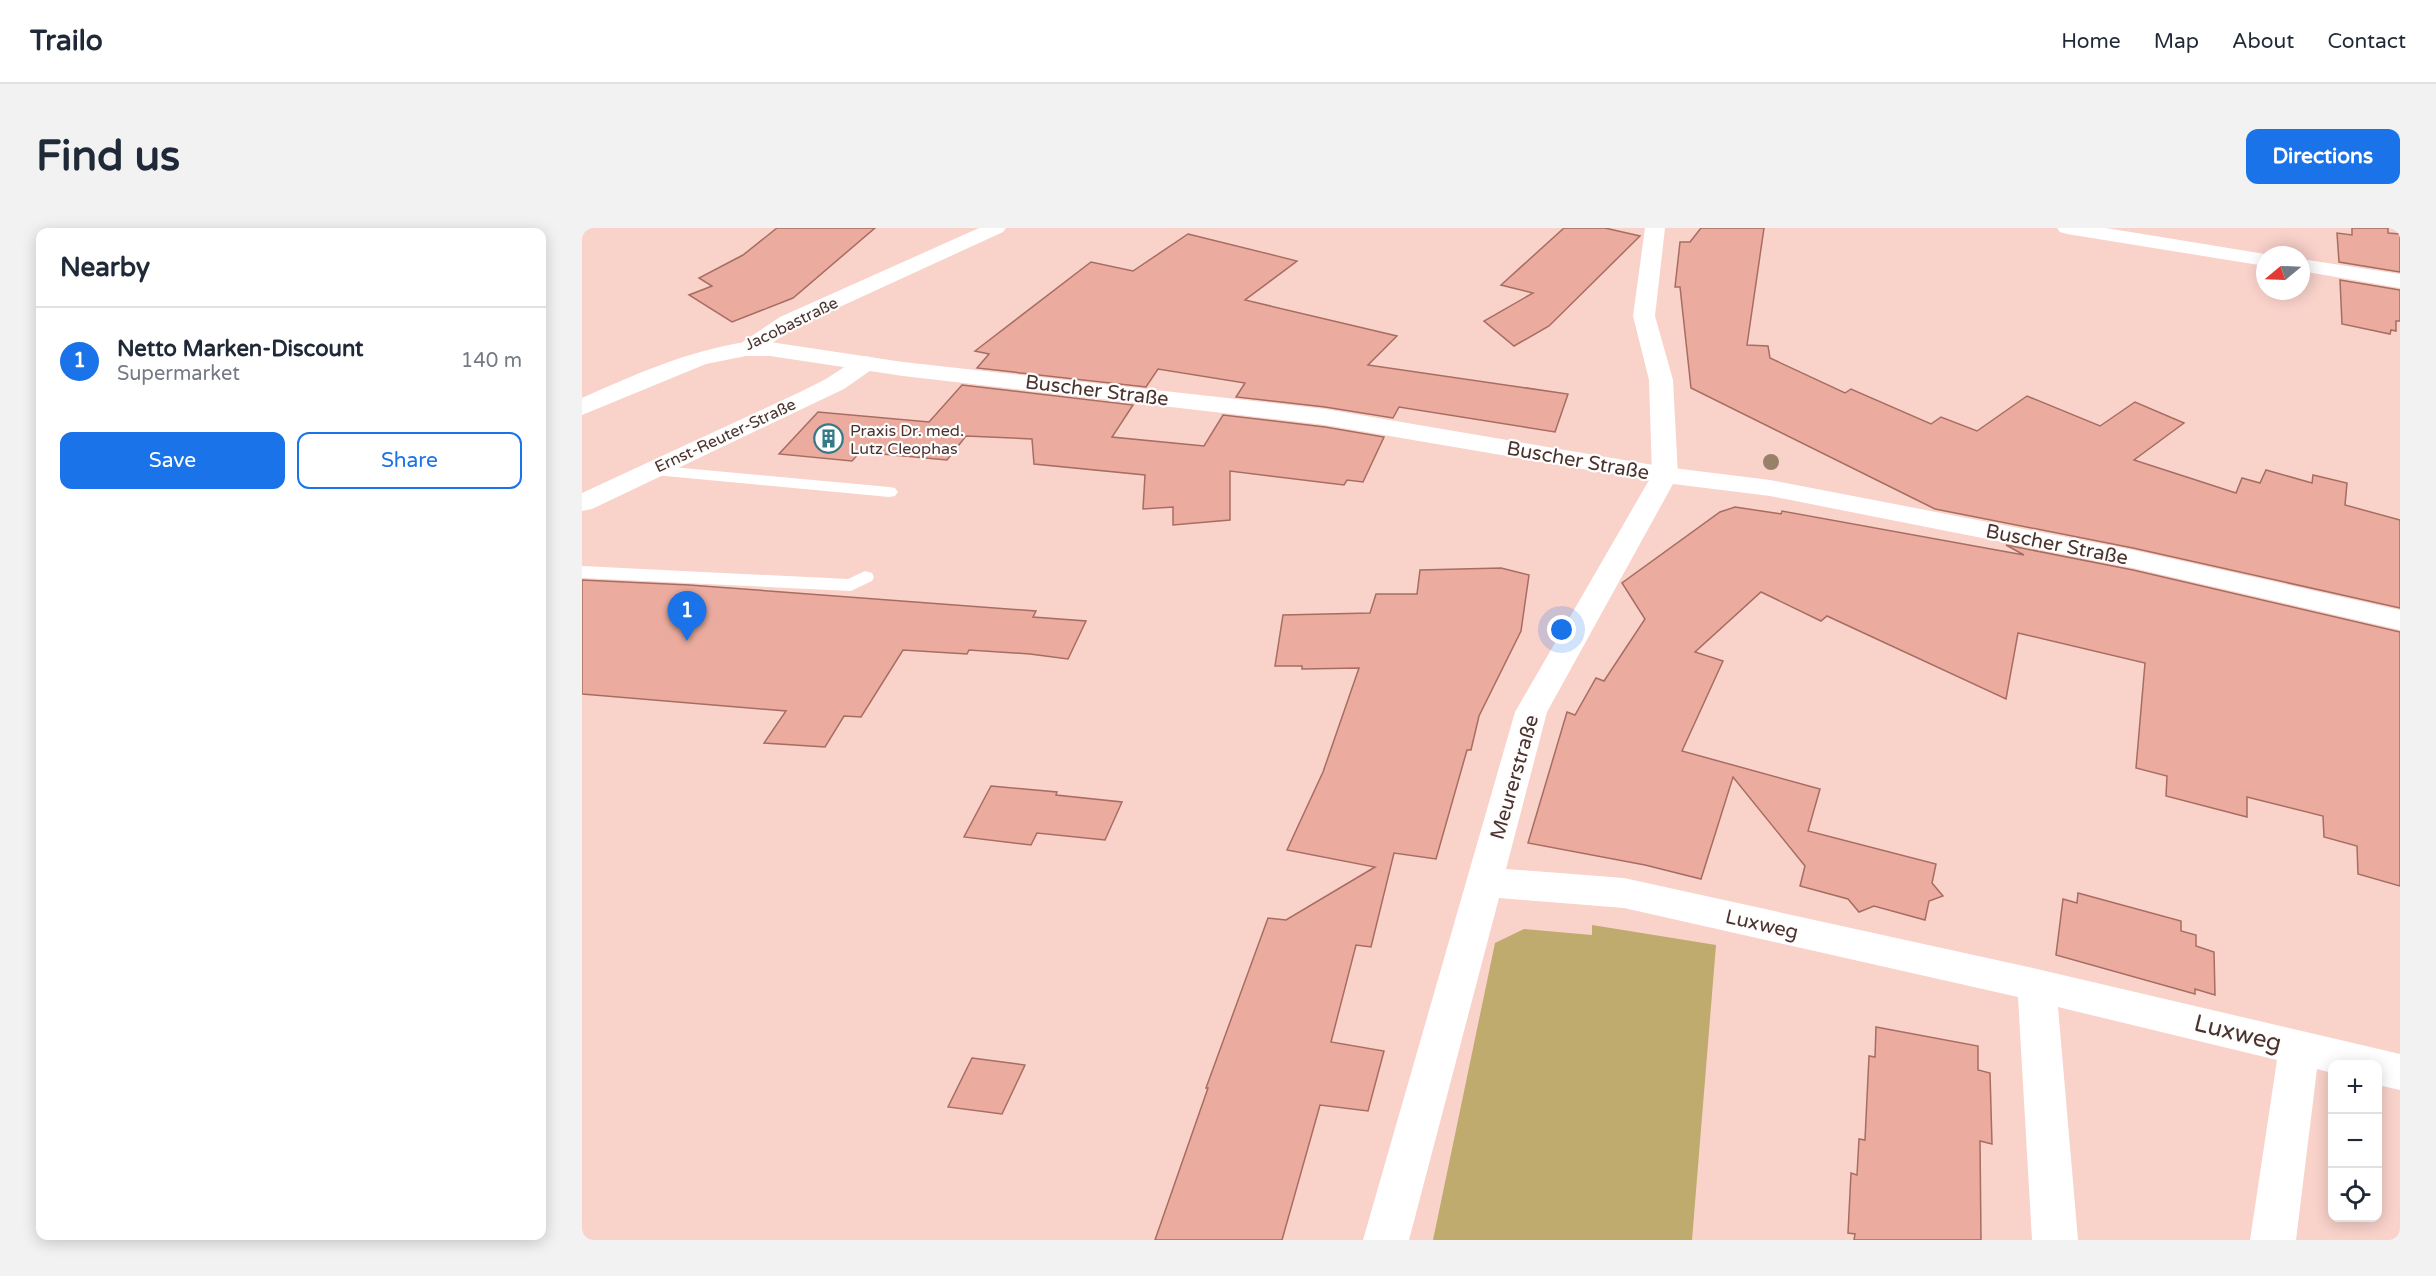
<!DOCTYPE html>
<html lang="en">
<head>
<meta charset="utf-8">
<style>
  body { margin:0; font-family:"Varela Round",sans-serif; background:#f2f2f3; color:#1f2937 }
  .controls { position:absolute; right:18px; bottom:18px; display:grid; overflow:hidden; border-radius:12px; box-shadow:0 3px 15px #0003 }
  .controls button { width:54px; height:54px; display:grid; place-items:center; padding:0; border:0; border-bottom:2px solid #e0e1e3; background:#fff; color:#1f2937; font:30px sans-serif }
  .compass { position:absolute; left:1674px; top:18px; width:54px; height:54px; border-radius:50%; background:#fff; box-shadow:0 3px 15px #0003; rotate:251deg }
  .you { position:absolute; left:980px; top:402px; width:21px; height:21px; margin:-15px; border:4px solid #fff; border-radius:50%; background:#1a73e8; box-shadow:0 0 0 9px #1a73e833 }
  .badge { display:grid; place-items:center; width:39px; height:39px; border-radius:50%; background:#1a73e8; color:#fff; font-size:20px; font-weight:700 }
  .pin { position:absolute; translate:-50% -50px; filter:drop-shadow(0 2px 3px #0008) }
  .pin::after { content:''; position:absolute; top:32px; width:21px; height:18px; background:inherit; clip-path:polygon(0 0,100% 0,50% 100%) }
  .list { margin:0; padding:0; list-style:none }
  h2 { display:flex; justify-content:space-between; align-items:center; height:78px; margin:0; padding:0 24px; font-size:26px }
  h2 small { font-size:20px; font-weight:400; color:#747a83 }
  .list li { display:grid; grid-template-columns:39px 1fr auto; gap:18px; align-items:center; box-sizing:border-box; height:108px; padding:0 24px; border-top:2px solid #e0e1e3 }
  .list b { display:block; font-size:22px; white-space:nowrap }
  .list p { margin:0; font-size:20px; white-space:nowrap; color:#747a83 }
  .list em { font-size:20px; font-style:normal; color:#747a83 }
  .actions { display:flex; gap:12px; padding:18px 24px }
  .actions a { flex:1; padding:14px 0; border:2px solid #1a73e8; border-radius:12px; text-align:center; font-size:21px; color:#1a73e8 }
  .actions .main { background:#1a73e8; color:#fff }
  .icon { flex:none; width:33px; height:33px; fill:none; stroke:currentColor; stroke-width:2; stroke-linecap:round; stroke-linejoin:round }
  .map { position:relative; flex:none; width:1818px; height:1012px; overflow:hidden; border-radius:12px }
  header { display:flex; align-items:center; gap:36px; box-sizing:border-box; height:84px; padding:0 30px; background:#fff; border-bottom:2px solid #e0e1e3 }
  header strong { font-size:28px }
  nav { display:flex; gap:33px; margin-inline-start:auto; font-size:21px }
  .intro { display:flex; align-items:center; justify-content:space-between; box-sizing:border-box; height:144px; padding:0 36px }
  h1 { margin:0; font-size:42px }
  .button { padding:15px 27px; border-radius:12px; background:#1a73e8; color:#fff; font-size:21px; font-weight:700 }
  main { display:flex; gap:36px; padding:0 36px }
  aside { flex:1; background:#fff; border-radius:12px; box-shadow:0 3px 15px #0003 }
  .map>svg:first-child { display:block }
  .green { fill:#bfab6e }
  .building { fill:#ebac9f; stroke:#a76d62; stroke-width:1.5 }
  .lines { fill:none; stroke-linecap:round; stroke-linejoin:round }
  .service { fill:#fff; fill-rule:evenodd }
  .minor { fill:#fff; fill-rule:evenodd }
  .tertiary { fill:#fff; fill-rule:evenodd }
  .secondary { fill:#fff; fill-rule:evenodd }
  .tree { fill:#998169 }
  .labels { text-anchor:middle; stroke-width:4.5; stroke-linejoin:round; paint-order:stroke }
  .far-street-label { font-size:16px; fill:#4b322d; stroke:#fdfdfd }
  .far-poi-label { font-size:16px; fill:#4b322d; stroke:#fdfdfd; text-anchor:start }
  .street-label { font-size:20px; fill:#4b322d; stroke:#fdfdfd }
  .near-street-label { font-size:24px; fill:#4b322d; stroke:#fdfdfd }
</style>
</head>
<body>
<header>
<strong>Trailo</strong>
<nav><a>Home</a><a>Map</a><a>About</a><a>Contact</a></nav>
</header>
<div class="intro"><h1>Find us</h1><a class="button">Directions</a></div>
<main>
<aside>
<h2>Nearby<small></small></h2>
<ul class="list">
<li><span class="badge">1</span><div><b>Netto Marken-Discount</b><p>Supermarket</p></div><em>140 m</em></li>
</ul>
<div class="actions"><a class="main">Save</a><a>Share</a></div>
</aside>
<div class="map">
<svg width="1818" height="1012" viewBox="0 0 1818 1012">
  <rect width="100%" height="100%" fill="#f9d2ca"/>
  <path class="green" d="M1010 697 1134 717 1110 1012H851L913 715 942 701 1010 707Z"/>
  <g class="building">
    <path d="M195 0H293L211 70 150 94 107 67 130 58 117 50 161 27Z"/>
    <path d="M982 0H1023L1058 8 967 98 932 118 902 93 951 65 919 57Z"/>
    <path d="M1119 0H1182L1165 117 1186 118 1188 130 1263 165 1269 161 1349 196 1359 189 1395 203 1445 168 1518 198 1553 174 1602 195 1552 232 1654 265 1660 250 1678 255 1684 242 1730 255 1731 247 1765 255 1763 277 1818 292V380L1551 320 1353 281 1109 160 1098 59H1093L1098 14H1108Z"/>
    <path d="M1770 0H1806V5L1818 6V44L1757 34 1755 5 1770 7Z"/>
    <path d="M606 6 715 33 663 72 815 108 786 137 986 166 973 204 817 179 811 190 743 179 654 169 663 155 576 141 564 159 395 140 407 126 393 123 509 34 551 43Z"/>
    <path d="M1758 52 1818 62V93H1814V103L1809 102 1808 106 1760 96Z"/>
    <path d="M380 157 551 177 530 209 622 218 641 187 743 199 802 209 781 254 765 252 762 257 648 243V292L591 297V279L561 281 563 247 452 236 450 211 384 208 365 232 278 224 270 233 197 226 236 184 347 194Z"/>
    <path d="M1153 279 1199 286 1200 283 1442 327 1424 317 1551 342 1818 404V658L1776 646 1775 618 1742 609 1741 588 1665 569V589L1584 568 1585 548 1554 540 1563 435 1436 405 1424 471 1245 388 1239 393 1179 364 1113 424 1141 433 1100 523 1238 561 1226 603 1354 636 1350 655 1361 668 1347 673 1343 692 1292 678 1277 684 1266 671 1218 658 1223 638 1151 549 1119 651 1063 637 946 615 985 484 993 487 1014 450 1022 453 1063 391 1040 355 1138 284Z"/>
    <path d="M919 340 947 347 939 403 897 488 889 522H885L854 631 812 625 789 719 774 717 749 814 802 823 786 883 738 877 700 1012H573L626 860H624L686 690 704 692 793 639 705 622 741 544 777 440 720 441V438H693L701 387 788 385 794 366H835L838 342Z"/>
    <path d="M0 352 107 357 454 383 451 389 504 393 486 431 448 426 387 422 385 426 321 422 279 489 262 488 243 519 182 515 204 483 0 466Z"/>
    <path d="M409 558 475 564 474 567 540 574 523 612 455 605 449 617 382 609Z"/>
    <path d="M1496 665 1599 693V703L1614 707V718L1632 724 1633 767 1613 761V766L1474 727 1481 671 1495 675Z"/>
    <path d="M1294 799 1396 818V842L1408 845 1410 916 1398 913 1399 1012H1272L1273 1006 1266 1005 1269 945 1275 947 1277 911 1283 912 1287 828 1293 829Z"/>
    <path d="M390 830 443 837 420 886 366 879Z"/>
  </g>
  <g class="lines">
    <g class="service">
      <path d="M68 237 307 259 313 260 316 264 313 268 307 269 62 246 60 242 62 238Z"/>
      <path d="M0 338 266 351 283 343 290 345 292 349 290 353 269 363 0 350Z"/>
    </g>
    <g class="minor">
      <path d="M1063 0H1083L1073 88 1091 152 1096 247 965 484 924 641 1042 650 1455 741 1818 826V862L1796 857V836H1750V845L1735 841 1714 1012H1668L1695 832 1476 779 1496 1012H1450L1436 769 1042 680 917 670 827 1012H781L933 484 1070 247 1067 152 1051 88Z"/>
      <path d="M1475 0H1524L1689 27H1683V38L1485 6 1478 4Z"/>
      <path d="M1719 31 1818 46V60L1719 43Z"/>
      <path d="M284 128 292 130 296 135 292 140 262 161 10 281 0 283V265L216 165 244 151 276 130Z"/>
    </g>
    <path class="tertiary" d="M397 0H424L421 4 214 99 175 125 167 127 159 125 155 120 159 115 198 89Z"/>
    <path class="secondary" d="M164 114H188L321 134 743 181 1083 239 1188 252 1551 322 1818 382V402L1551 340 1188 268 1083 255 743 197 321 148 188 128H164L124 136 0 187V170C54 146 105 123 164 114Z"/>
  </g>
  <circle class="tree" cx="1189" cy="234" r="8"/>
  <defs>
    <symbol id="building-ring" viewBox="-11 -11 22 22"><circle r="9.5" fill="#fdfdfd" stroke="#357a88" stroke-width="1.5"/><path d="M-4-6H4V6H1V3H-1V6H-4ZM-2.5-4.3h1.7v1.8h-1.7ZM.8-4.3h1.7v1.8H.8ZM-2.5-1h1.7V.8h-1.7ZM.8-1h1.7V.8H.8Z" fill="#357a88"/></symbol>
  </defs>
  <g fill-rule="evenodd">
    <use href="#building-ring" x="230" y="194" width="33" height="33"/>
  </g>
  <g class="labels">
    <g class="far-street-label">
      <text transform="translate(209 95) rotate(-26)" y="6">Jacobastraße</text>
      <text transform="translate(143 207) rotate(-25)" y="6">Ernst-Reuter-Straße</text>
    </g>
    <g class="far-poi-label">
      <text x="268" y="208">Praxis Dr. med.<tspan x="268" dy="18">Lutz Cleophas</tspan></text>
    </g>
    <g class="street-label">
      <text transform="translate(515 162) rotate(7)" y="7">Buscher Straße</text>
      <text transform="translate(996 232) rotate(10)" y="7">Buscher Straße</text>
      <text transform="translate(1475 316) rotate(11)" y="7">Buscher Straße</text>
      <text transform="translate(932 549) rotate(-74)" y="7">Meurerstraße</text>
      <text transform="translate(1180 696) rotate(13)" y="7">Luxweg</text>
    </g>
    <g class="near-street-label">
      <text transform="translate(1656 805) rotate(14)" y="8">Luxweg</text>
    </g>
  </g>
</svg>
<div class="controls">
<button>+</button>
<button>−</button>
<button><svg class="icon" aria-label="locate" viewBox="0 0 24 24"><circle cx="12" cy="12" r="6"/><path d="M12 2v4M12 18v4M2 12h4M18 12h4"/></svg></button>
</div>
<svg class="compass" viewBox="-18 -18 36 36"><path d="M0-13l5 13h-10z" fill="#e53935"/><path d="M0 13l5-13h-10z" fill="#747a83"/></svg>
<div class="you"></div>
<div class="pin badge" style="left:105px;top:413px">1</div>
</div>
</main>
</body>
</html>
